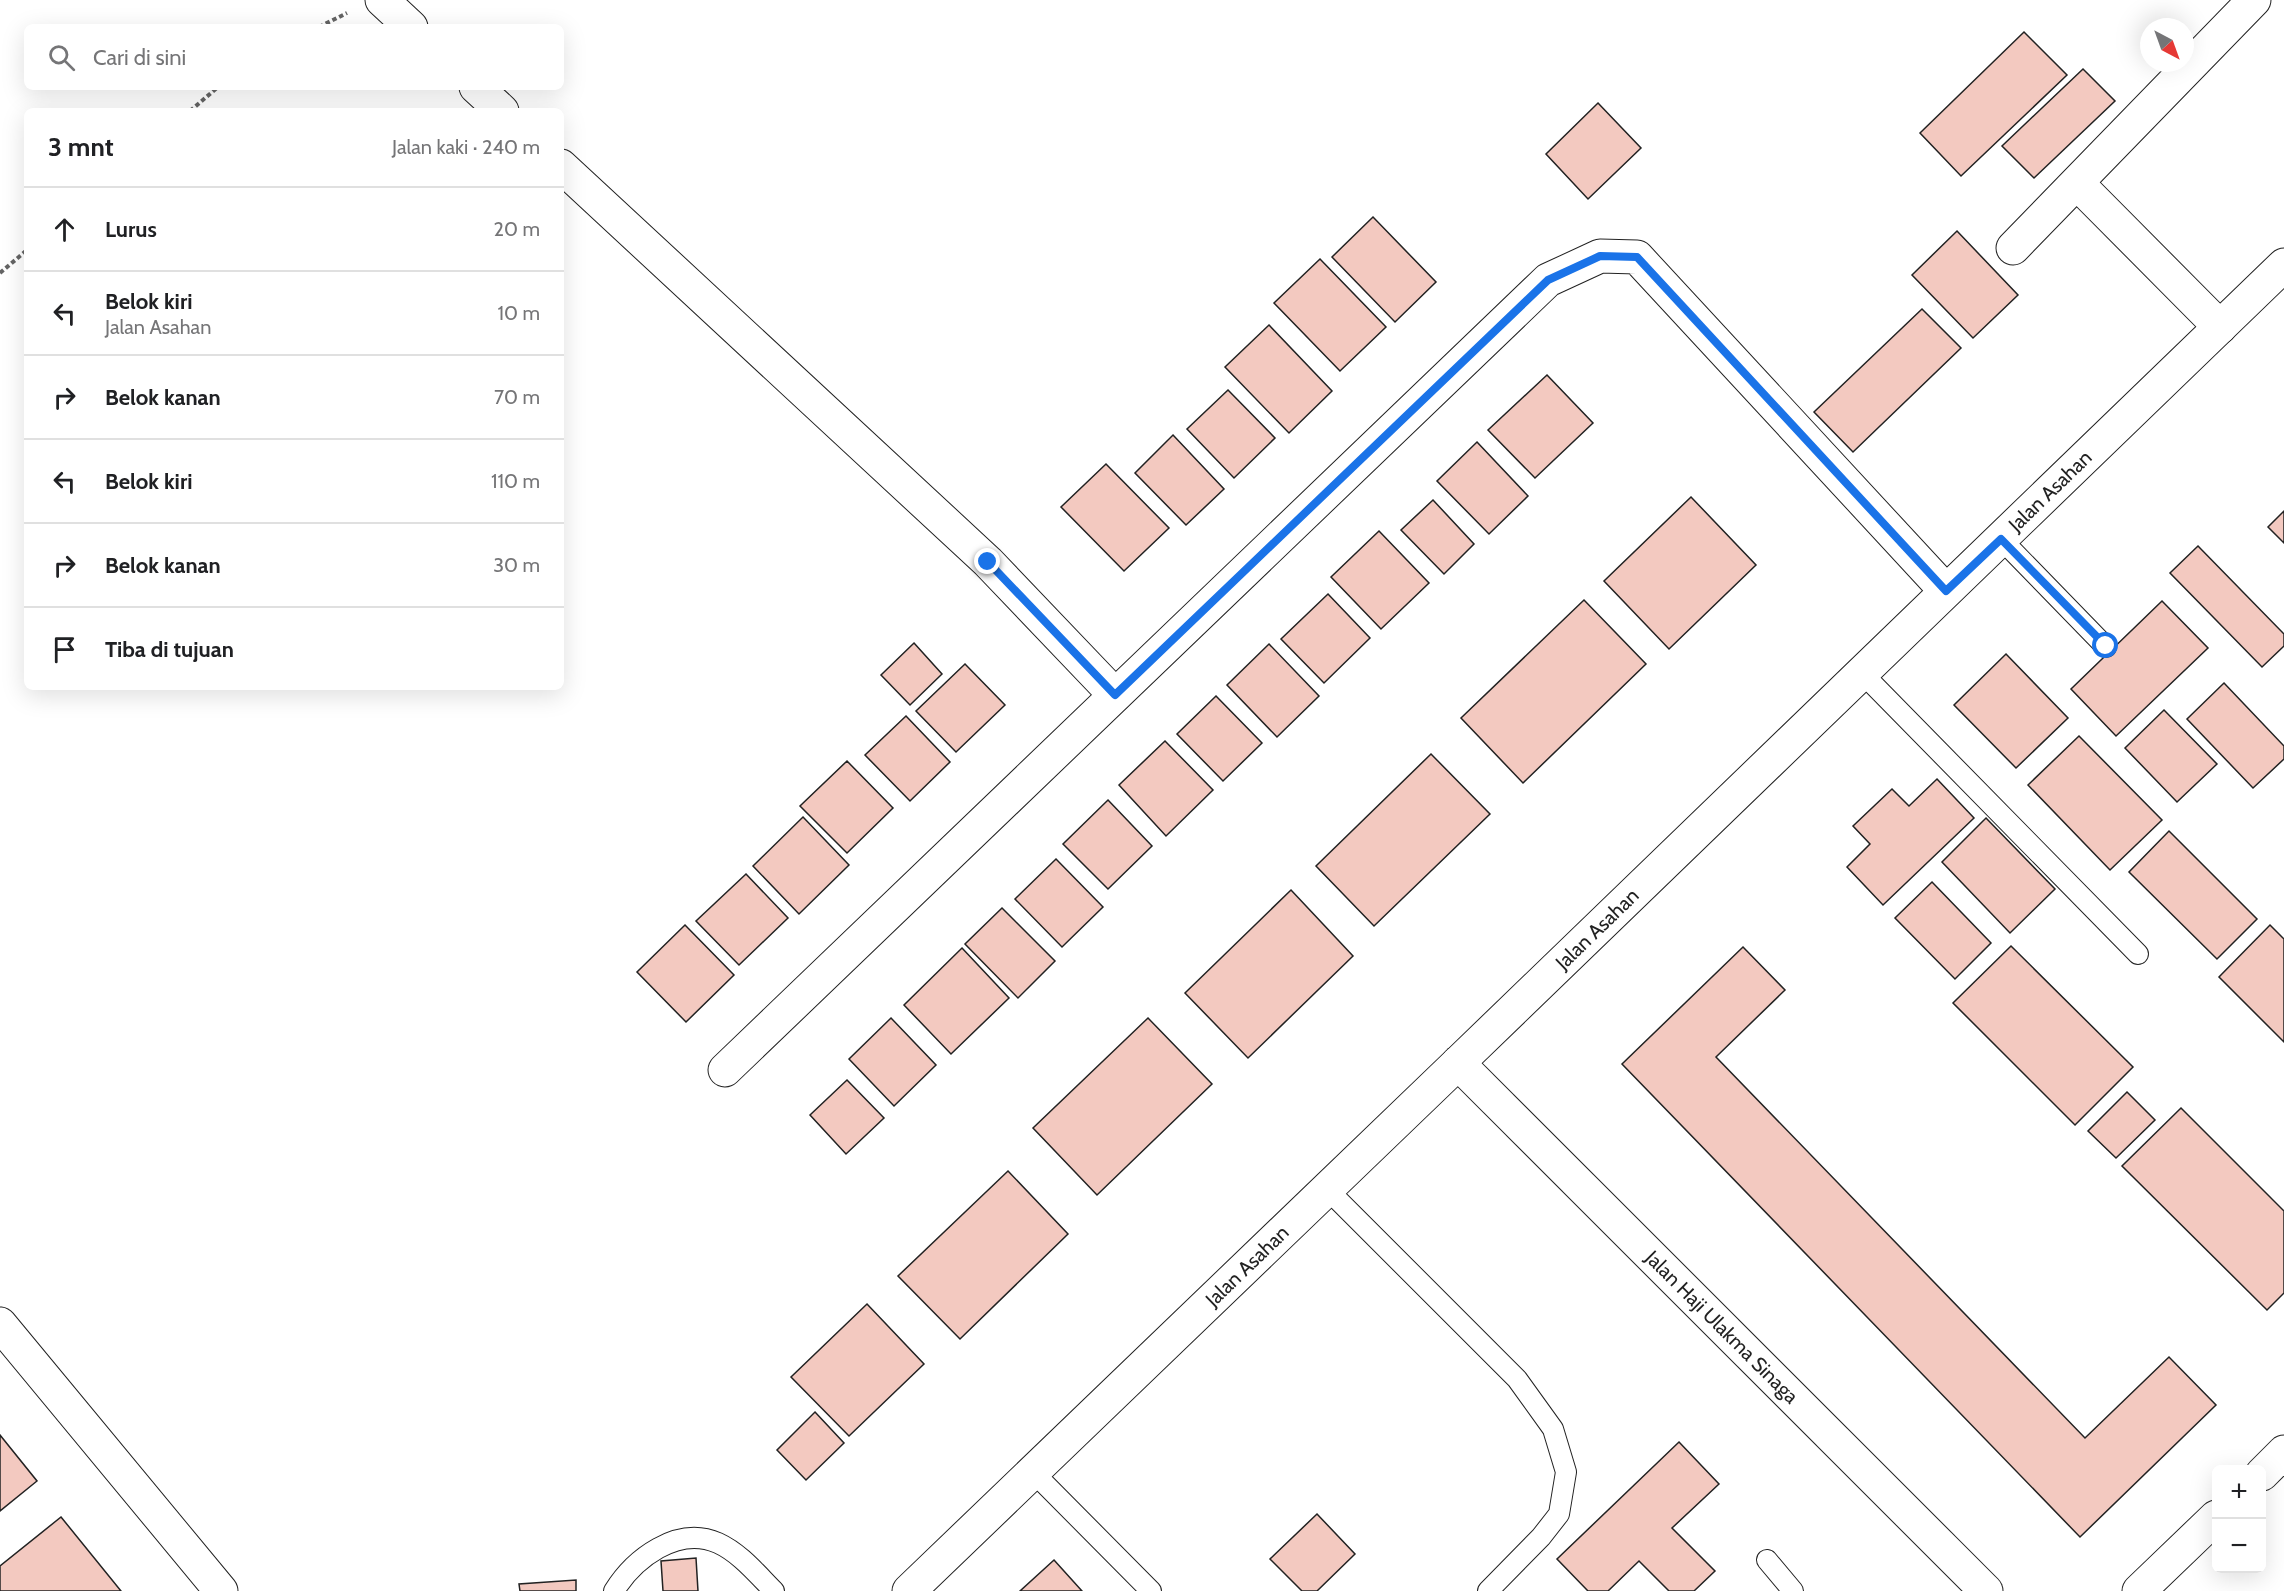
<!DOCTYPE html>
<html lang="id">
<head>
<meta charset="utf-8">
<style>
  body { margin:0; font-family:Cabin,sans-serif; background:#f2f2f2; color:#202124 }
  .controls { position:absolute; right:18px; bottom:18px; display:grid; overflow:hidden; border-radius:9px; box-shadow:0 6px 24px #0002 }
  .controls button { width:54px; height:54px; display:grid; place-items:center; padding:0; border:0; border-bottom:2px solid #e0e0e0; background:#fff; color:#202124; font:30px sans-serif }
  .compass { position:absolute; left:2140px; top:18px; width:54px; height:54px; border-radius:50%; background:#fff; box-shadow:0 6px 24px #0002; rotate:139deg }
  .stop { position:absolute; width:18px; height:18px; margin:-14px; border:4px solid #1a73e8; border-radius:50%; background:#fff }
  .stop.end { background:#1a73e8; border-color:#fff; box-shadow:0 2px 6px #0008 }
  .list { margin:0; padding:0; list-style:none }
  h2 { display:flex; justify-content:space-between; align-items:center; height:78px; margin:0; padding:0 24px; font-size:26px }
  h2 small { font-size:20px; font-weight:400; color:#757577 }
  .list li { display:grid; grid-template-columns:39px 1fr auto; gap:18px; align-items:center; box-sizing:border-box; height:84px; padding:0 24px; border-top:2px solid #e0e0e0 }
  .list b { display:block; font-size:22px; white-space:nowrap }
  .list p { margin:0; font-size:20px; white-space:nowrap; color:#757577 }
  .list em { font-size:20px; font-style:normal; color:#757577 }
  .icon { flex:none; width:33px; height:33px; fill:none; stroke:currentColor; stroke-width:2; stroke-linecap:round; stroke-linejoin:round }
  .map { position:relative; flex:none; width:2284px; height:1591px; overflow:hidden }
  .search { position:absolute; background:#fff; box-shadow:0 6px 24px #0002; left:24px; top:24px; width:540px; height:66px; display:flex; align-items:center; gap:15px; box-sizing:border-box; padding:0 21px; border-radius:9px; color:#757577; font-size:22px }
  .panel { position:absolute; background:#fff; box-shadow:0 6px 24px #0002; left:24px; top:108px; width:540px; height:582px; border-radius:9px }
  .map>svg:first-child { display:block }
  .building { fill:#f3c9c0; stroke:#222; stroke-width:1.5 }
  .lines { fill:none; stroke-linecap:round; stroke-linejoin:round }
  .lane-casing { stroke:#222; stroke-width:22 }
  .street-casing { stroke:#222; stroke-width:35 }
  .primary-casing { stroke:#222; stroke-width:35 }
  .path { stroke:#646464; stroke-width:4; stroke-dasharray:4.5 3; stroke-linecap:butt }
  .lane { stroke:#fff; stroke-width:20 }
  .street { stroke:#fff; stroke-width:33 }
  .primary { stroke:#fff; stroke-width:33 }
  .route { stroke:#1a73e8; stroke-width:8 }
  .labels { text-anchor:middle; stroke-width:4.5; stroke-linejoin:round; paint-order:stroke }
  .street-label { font-size:20px; fill:#222; stroke:#fff }
</style>
</head>
<body>
<div class="map">
<svg width="2284" height="1591" viewBox="0 0 2284 1591">
  <rect width="100%" height="100%" fill="#fff"/>
  <g class="building">
    <path d="M2024 32 2067 75 1961 176 1920 133Z"/>
    <path d="M2083 69 2115 101 2034 178 2002 146Z"/>
    <path d="M1598 103 1641 148 1588 199 1546 154Z"/>
    <path d="M1373 217 1436 282 1395 322 1332 257Z"/>
    <path d="M1957 231 2018 295 1973 338 1912 275Z"/>
    <path d="M1320 259 1386 327 1340 371 1274 303Z"/>
    <path d="M1922 309 1961 348 1853 452 1814 412Z"/>
    <path d="M1269 325 1332 391 1289 433 1225 367Z"/>
    <path d="M1547 375 1593 423 1535 478 1488 430Z"/>
    <path d="M1228 390 1275 438 1234 478 1187 429Z"/>
    <path d="M1173 435 1224 489 1186 525 1135 473Z"/>
    <path d="M1477 442 1528 496 1489 534 1437 481Z"/>
    <path d="M1106 464 1169 528 1124 571 1061 507Z"/>
    <path d="M1691 497 1756 565 1669 649 1604 581Z"/>
    <path d="M1433 500 1474 544 1444 574 1401 530Z"/>
    <path d="M2284 511V543L2268 527Z"/>
    <path d="M1379 531 1429 583 1381 629 1331 577Z"/>
    <path d="M2198 546 2284 634V646L2262 667 2170 573Z"/>
    <path d="M1328 594 1370 638 1324 683 1281 639Z"/>
    <path d="M1584 600 1646 664 1523 783 1461 718Z"/>
    <path d="M2162 601 2208 648 2116 736 2071 689Z"/>
    <path d="M914 643 942 674 910 705 881 675Z"/>
    <path d="M1269 644 1319 696 1277 737 1227 685Z"/>
    <path d="M2006 654 2068 718 2016 768 1954 705Z"/>
    <path d="M965 664 1005 705 956 752 916 711Z"/>
    <path d="M2224 683 2284 746V759L2253 788 2187 719Z"/>
    <path d="M1216 696 1262 743 1223 781 1177 734Z"/>
    <path d="M2164 710 2217 764 2177 802 2125 748Z"/>
    <path d="M906 716 950 762 910 801 865 755Z"/>
    <path d="M2079 736 2162 820 2110 870 2028 785Z"/>
    <path d="M1165 741 1213 790 1166 836 1119 785Z"/>
    <path d="M1431 754 1490 814 1374 926 1316 866Z"/>
    <path d="M847 761 893 808 847 853 800 806Z"/>
    <path d="M1937 779 1974 818 1883 905 1847 867 1870 844 1853 826 1892 789 1909 806Z"/>
    <path d="M1108 800 1152 846 1108 889 1063 844Z"/>
    <path d="M803 817 849 865 799 914 753 866Z"/>
    <path d="M1986 818 2055 889 2010 933 1942 862Z"/>
    <path d="M2169 831 2257 919 2217 959 2129 872Z"/>
    <path d="M1056 859 1103 907 1062 947 1015 899Z"/>
    <path d="M746 874 788 918 739 965 696 921Z"/>
    <path d="M1932 882 1991 943 1955 979 1895 918Z"/>
    <path d="M1291 890 1353 956 1248 1058 1185 993Z"/>
    <path d="M1002 908 1055 961 1018 998 965 944Z"/>
    <path d="M685 925 734 975 686 1022 637 972Z"/>
    <path d="M2270 925 2284 939V1042L2219 977Z"/>
    <path d="M2011 946 2133 1067 2075 1125 1953 1003Z"/>
    <path d="M1743 947 1785 990 1716 1057 2085 1438 2169 1357 2216 1405 2080 1537 1622 1064Z"/>
    <path d="M962 948 1009 998 951 1054 904 1005Z"/>
    <path d="M891 1018 936 1065 894 1106 849 1059Z"/>
    <path d="M1148 1018 1212 1084 1097 1195 1033 1128Z"/>
    <path d="M847 1080 884 1118 846 1154 810 1115Z"/>
    <path d="M2127 1092 2155 1120 2116 1158 2088 1131Z"/>
    <path d="M2181 1108 2284 1211V1293L2267 1310 2122 1166Z"/>
    <path d="M1008 1171 1068 1234 960 1339 898 1276Z"/>
    <path d="M867 1304 924 1364 849 1436 791 1377Z"/>
    <path d="M815 1412 844 1443 806 1480 777 1450Z"/>
    <path d="M0 1435 37 1481 0 1511Z"/>
    <path d="M1679 1442 1719 1484 1672 1528 1715 1571 1694 1591H1669L1639 1561 1608 1591H1588L1557 1559Z"/>
    <path d="M1317 1514 1355 1554 1317 1591H1302L1270 1559Z"/>
    <path d="M61 1517 121 1591H0V1566Z"/>
    <path d="M696 1558 698 1591H663L661 1561Z"/>
    <path d="M1054 1560 1082 1591H1020Z"/>
    <path d="M576 1580V1591H520L519 1584Z"/>
  </g>
  <g class="lines">
    <defs>
      <g id="lane">
        <path d="M2001 539 2106 647"/>
        <path d="M1862 673 2138 954"/>
        <path d="M1327 1189 1517 1379 1553 1429 1566 1472 1559 1514 1541 1537 1488 1591"/>
        <path d="M1032 1471 1151 1591"/>
        <path d="M1767 1560 1793 1591"/>
        <path d="M614 1591C634 1559 677 1525 718 1543 740 1553 757 1574 774 1591"/>
      </g>
      <g id="street">
        <path d="M382 0 411 27"/>
        <path d="M476 87 502 111"/>
        <path d="M561 166 988 562 1115 695"/>
        <path d="M2077 183 2220 327"/>
        <path d="M2013 248 2254 0"/>
        <path d="M725 1070 1548 280 1600 256 1637 257 1946 591"/>
        <path d="M0 1324 221 1591"/>
        <path d="M2262 1474 2284 1452"/>
        <path d="M2139 1591 2216 1517"/>
      </g>
      <g id="primary">
        <path d="M1458 1063 1986 1591"/>
        <path d="M909 1591 1458 1063 2284 265"/>
      </g>
    </defs>
    <use href="#lane" class="lane-casing"/>
    <use href="#street" class="street-casing"/>
    <use href="#primary" class="primary-casing"/>
    <g class="path">
      <path d="M319 27 347 13"/>
      <path d="M190 111 218 87"/>
      <path d="M0 273 27 250"/>
    </g>
    <use href="#lane" class="lane"/>
    <use href="#street" class="street"/>
    <use href="#primary" class="primary"/>
  </g>
  <g class="lines">
    <path class="route" d="M988 562 1115 695 1548 280 1600 256 1637 257 1946 591 2001 539 2106 646"/>
  </g>
  <g class="labels">
    <g class="street-label">
      <text transform="translate(2050 491) rotate(-44)" y="7">Jalan Asahan</text>
      <text transform="translate(1597 929) rotate(-44)" y="7">Jalan Asahan</text>
      <text transform="translate(1247 1266) rotate(-44)" y="7">Jalan Asahan</text>
      <text transform="translate(1722 1327) rotate(45)" y="7">Jalan Haji Ulakma Sinaga</text>
    </g>
  </g>
</svg>
<div class="controls">
<button>+</button>
<button>−</button>
</div>
<svg class="compass" viewBox="-18 -18 36 36"><path d="M0-13l5 13h-10z" fill="#e53935"/><path d="M0 13l5-13h-10z" fill="#757577"/></svg>
<div class="stop" style="left:2106px;top:646px"></div>
<div class="stop end" style="left:988px;top:562px"></div>
<div class="search"><svg class="icon" aria-label="search" viewBox="0 0 24 24"><circle cx="10" cy="10" r="6"/><path d="M15 15l6 6"/></svg>Cari di sini</div>
<section class="panel">
<h2>3 mnt<small>Jalan kaki · 240 m</small></h2>
<ul class="list">
<li><svg class="icon" aria-label="ahead" viewBox="0 0 24 24"><path d="M12 20V5M6 11l6-6 6 6"/></svg><div><b>Lurus</b></div><em>20 m</em></li>
<li><svg class="icon" aria-label="left" viewBox="0 0 24 24"><path d="M17 20v-9H6M10 6l-5 5 5 5"/></svg><div><b>Belok kiri</b><p>Jalan Asahan</p></div><em>10 m</em></li>
<li><svg class="icon" aria-label="right" viewBox="0 0 24 24"><path d="M7 20v-9h11M14 6l5 5-5 5"/></svg><div><b>Belok kanan</b></div><em>70 m</em></li>
<li><svg class="icon" aria-label="left" viewBox="0 0 24 24"><path d="M17 20v-9H6M10 6l-5 5 5 5"/></svg><div><b>Belok kiri</b></div><em>110 m</em></li>
<li><svg class="icon" aria-label="right" viewBox="0 0 24 24"><path d="M7 20v-9h11M14 6l5 5-5 5"/></svg><div><b>Belok kanan</b></div><em>30 m</em></li>
<li><svg class="icon" aria-label="arrive" viewBox="0 0 24 24"><path d="M6 21V4h12l-3 4 3 4H6"/></svg><div><b>Tiba di tujuan</b></div></li>
</ul>
</section>
</div>
</body>
</html>
